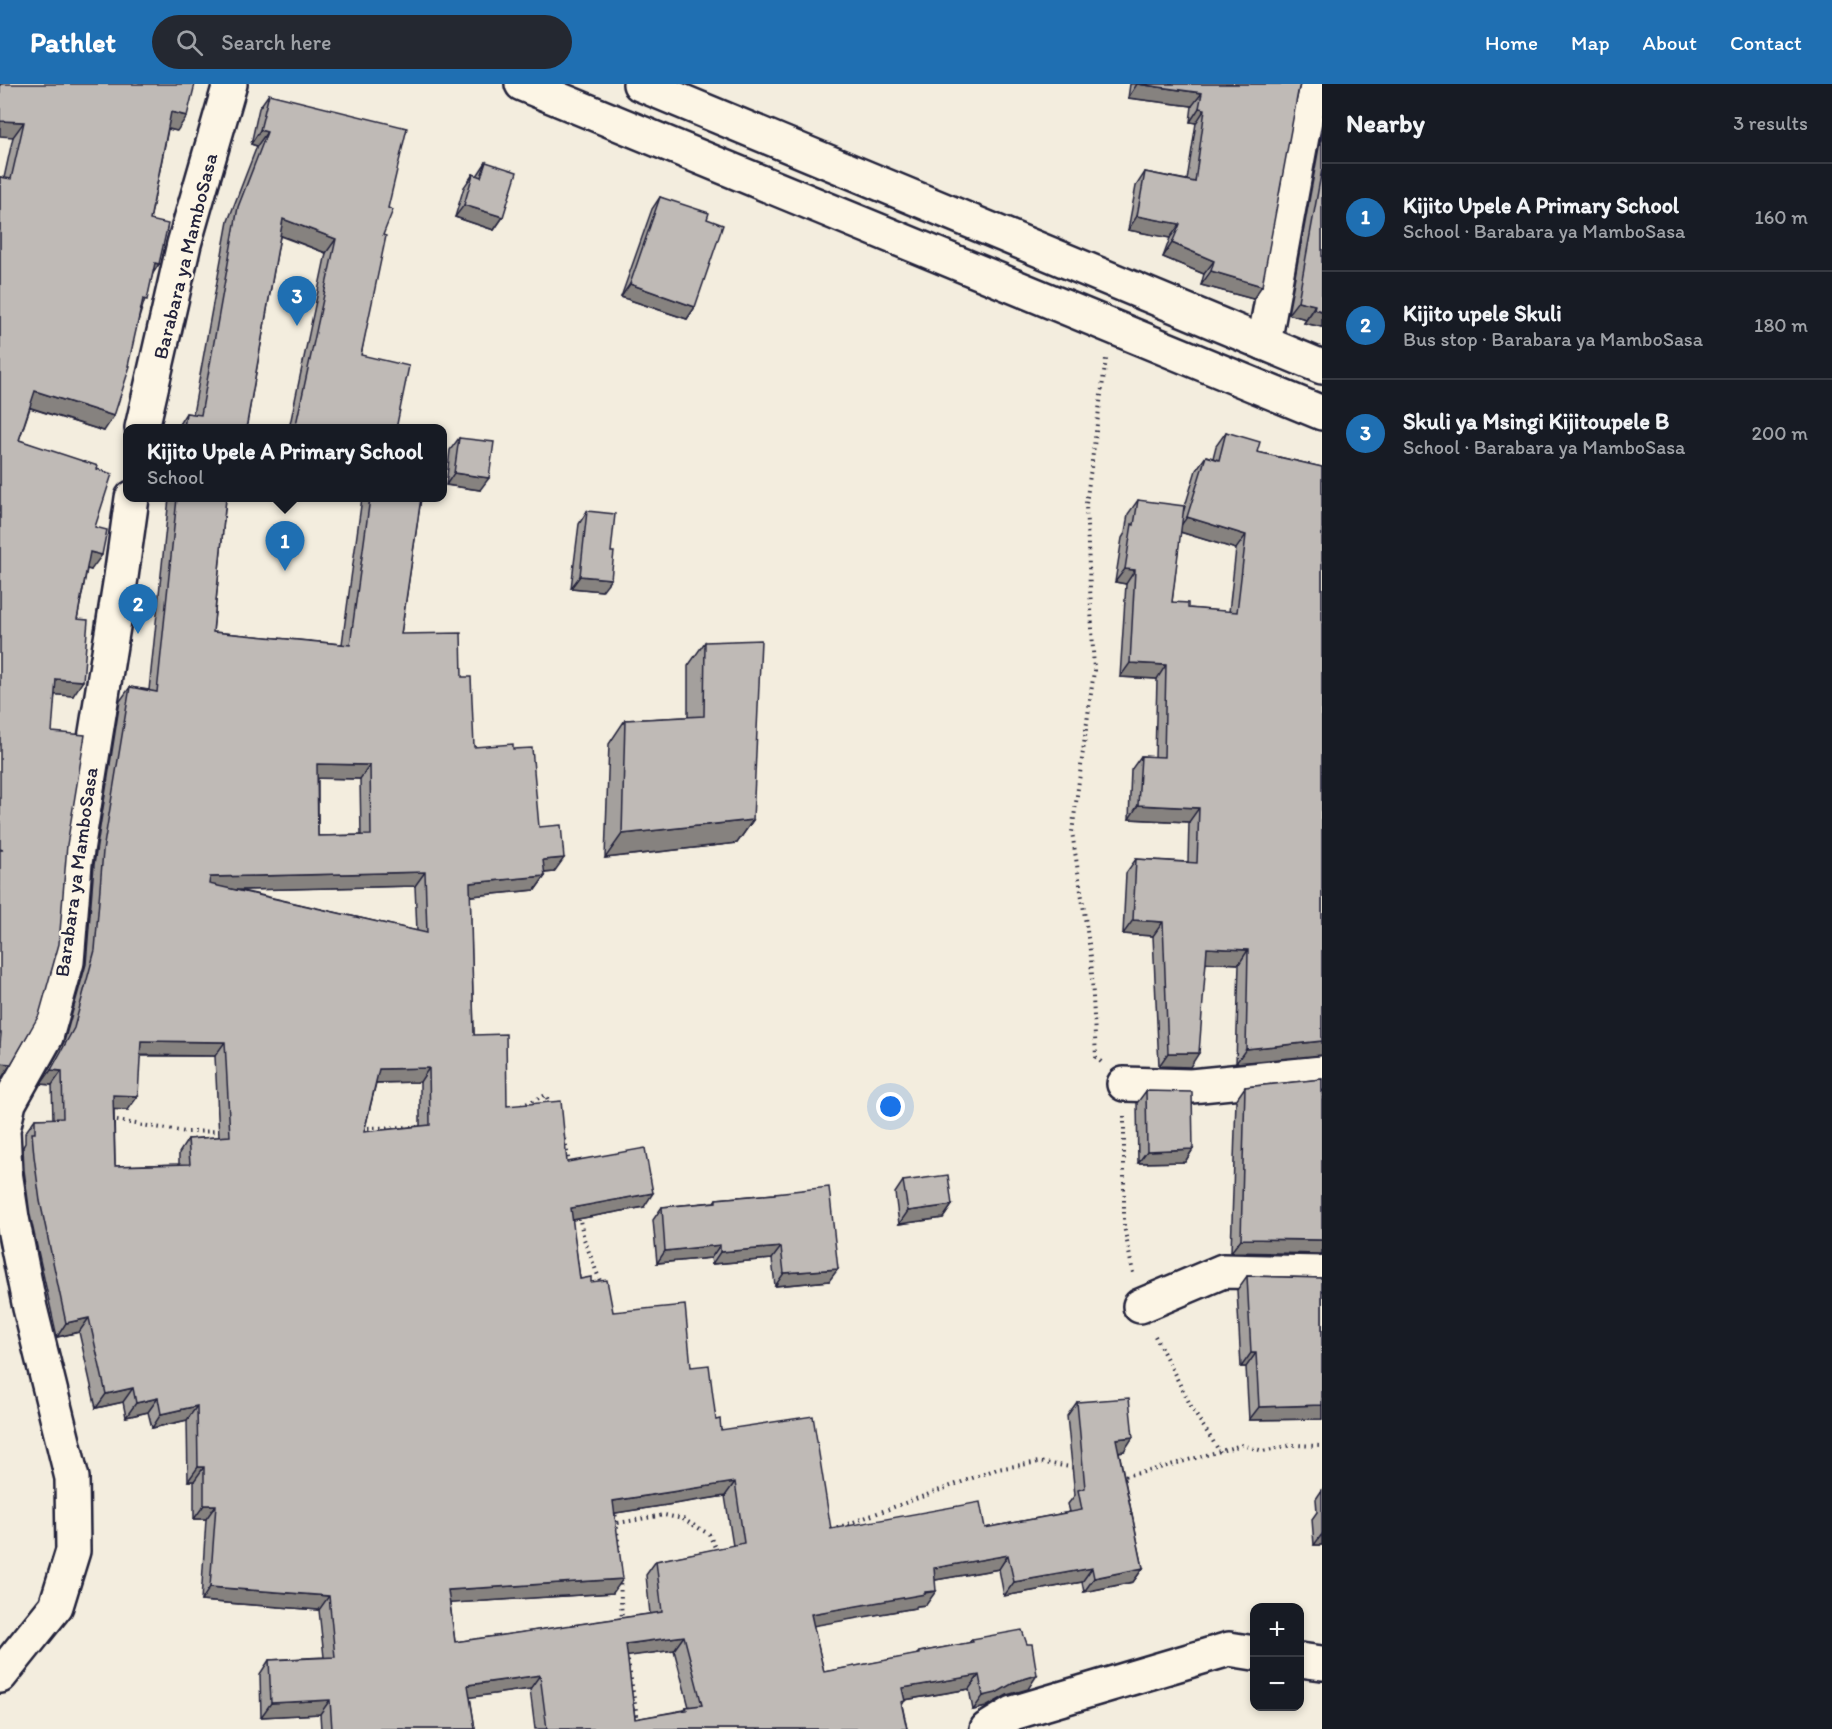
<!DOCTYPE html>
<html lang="en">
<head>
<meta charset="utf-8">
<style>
  body { margin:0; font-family:Itim,sans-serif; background:#242831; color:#f1f3f6 }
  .controls { position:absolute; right:18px; bottom:18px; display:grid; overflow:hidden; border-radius:12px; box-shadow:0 3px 9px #0003 }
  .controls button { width:54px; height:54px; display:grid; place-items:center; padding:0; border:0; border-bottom:2px solid #363941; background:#171b24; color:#f1f3f6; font:30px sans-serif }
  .you { position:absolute; left:891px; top:1023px; width:21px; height:21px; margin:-15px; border:4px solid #fff; border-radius:50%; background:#1a73e8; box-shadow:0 0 0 9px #1a73e833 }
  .badge { display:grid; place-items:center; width:39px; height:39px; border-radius:50%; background:#1f6fb2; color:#fff; font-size:20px; font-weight:700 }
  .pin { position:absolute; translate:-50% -50px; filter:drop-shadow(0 2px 3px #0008) }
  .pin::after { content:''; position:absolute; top:32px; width:21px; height:18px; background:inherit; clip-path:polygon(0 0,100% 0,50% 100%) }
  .popup { position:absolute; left:123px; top:340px; width:324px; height:78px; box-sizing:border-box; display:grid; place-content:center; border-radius:12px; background:#171b24; filter:drop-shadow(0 2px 4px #0005); font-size:20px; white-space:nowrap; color:#9ea1a6 }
  .popup b { font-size:22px; color:#f1f3f6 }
  .popup::after { content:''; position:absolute; left:50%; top:100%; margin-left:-12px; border:12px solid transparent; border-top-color:#171b24 }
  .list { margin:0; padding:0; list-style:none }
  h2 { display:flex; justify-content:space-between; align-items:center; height:78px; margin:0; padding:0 24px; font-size:26px }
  h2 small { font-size:20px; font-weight:400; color:#9ea1a6 }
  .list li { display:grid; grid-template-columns:39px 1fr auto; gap:18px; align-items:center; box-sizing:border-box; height:108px; padding:0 24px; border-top:2px solid #363941 }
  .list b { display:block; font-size:22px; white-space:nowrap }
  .list p { margin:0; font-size:20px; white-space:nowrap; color:#9ea1a6 }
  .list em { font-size:20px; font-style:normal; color:#9ea1a6 }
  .icon { flex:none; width:33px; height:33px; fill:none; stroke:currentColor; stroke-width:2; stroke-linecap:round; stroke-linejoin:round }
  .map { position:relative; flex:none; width:1322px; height:1645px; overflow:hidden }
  header { display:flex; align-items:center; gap:36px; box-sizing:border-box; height:84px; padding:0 30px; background:#1f6fb2; color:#fff }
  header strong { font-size:28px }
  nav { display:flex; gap:33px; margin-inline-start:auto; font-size:21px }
  .search { width:420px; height:54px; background:#242831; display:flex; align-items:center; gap:15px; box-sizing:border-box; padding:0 21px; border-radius:33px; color:#9ea1a6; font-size:22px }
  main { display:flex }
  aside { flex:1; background:#171b24 }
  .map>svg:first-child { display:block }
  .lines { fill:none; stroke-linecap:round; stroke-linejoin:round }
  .minor-casing { stroke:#22223b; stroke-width:38 }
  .tertiary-casing { stroke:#22223b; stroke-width:38 }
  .primary-casing { stroke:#22223b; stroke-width:38 }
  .path { stroke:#22223b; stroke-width:4; stroke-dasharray:1.5 4.5; stroke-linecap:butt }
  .minor { stroke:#fcf5e5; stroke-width:33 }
  .tertiary { stroke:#fcf5e5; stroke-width:33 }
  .primary { stroke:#fcf5e5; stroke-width:33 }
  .wall { fill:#a4a09d; stroke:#22223b; stroke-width:1.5; fill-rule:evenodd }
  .shaded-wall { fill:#86827f; stroke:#22223b; stroke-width:1.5 }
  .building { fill:#bfbab6; stroke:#22223b; stroke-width:1.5; fill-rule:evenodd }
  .labels { text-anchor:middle; stroke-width:4.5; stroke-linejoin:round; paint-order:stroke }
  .street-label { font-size:20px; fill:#22223b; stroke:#fcf5e5 }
</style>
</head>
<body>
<header>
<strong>Pathlet</strong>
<div class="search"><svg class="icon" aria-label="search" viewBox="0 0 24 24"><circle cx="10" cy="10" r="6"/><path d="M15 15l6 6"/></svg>Search here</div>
<nav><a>Home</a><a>Map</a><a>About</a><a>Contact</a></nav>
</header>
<main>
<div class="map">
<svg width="1322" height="1645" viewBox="0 0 1322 1645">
  <rect width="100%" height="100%" fill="#f3edde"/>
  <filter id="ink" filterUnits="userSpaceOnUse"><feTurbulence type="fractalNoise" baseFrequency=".0167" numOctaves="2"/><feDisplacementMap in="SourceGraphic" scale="12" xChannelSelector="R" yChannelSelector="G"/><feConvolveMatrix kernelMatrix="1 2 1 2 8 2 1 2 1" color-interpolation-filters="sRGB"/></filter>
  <g filter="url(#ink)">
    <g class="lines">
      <defs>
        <g id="minor">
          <path d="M1264 259 1307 25 1313 5 1322 6"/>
          <path d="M1124 1000 1191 1002 1322 989"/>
          <path d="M1140 1222 1223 1187 1322 1189"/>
          <path d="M1300 1576 1322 1579"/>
          <path d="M987 1645 1013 1629 1229 1565 1254 1569"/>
        </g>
        <g id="tertiary">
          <path d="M142 344 184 160 230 0"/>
          <path d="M0 1592 56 1522 73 1467 72 1394 30 1224 12 1134 5 1088 3 1046 9 1019 46 953 67 878 75 779 121 493 132 414"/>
        </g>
        <g id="primary">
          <path d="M522 0 1322 329"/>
          <path d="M640 0 1322 283"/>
        </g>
      </defs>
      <use href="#minor" class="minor-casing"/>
      <use href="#tertiary" class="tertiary-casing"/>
      <use href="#primary" class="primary-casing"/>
      <g class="path">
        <path d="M1101 978 1096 973 1091 873 1072 748 1094 587 1086 420 1106 275"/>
        <path d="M521 1022 546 1011 550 1021"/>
        <path d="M1124 1032V1142L1133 1189"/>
        <path d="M111 1036 186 1048 222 1047"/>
        <path d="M362 1044 417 1043"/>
        <path d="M565 1055 569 1080"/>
        <path d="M579 1132 584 1155 602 1202"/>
        <path d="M1155 1252 1194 1328 1220 1368"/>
        <path d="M1119 1393 1149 1387 1242 1361 1263 1367 1292 1361 1322 1362"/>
        <path d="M615 1425 619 1468"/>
        <path d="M618 1439 664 1431 683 1435 709 1450 717 1468"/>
        <path d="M837 1444 997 1385 1039 1378 1076 1384"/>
        <path d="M620 1494 622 1537"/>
        <path d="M627 1571 639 1645"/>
      </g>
      <use href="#minor" class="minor"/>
      <use href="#tertiary" class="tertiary"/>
      <use href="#primary" class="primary"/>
    </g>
    <g class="wall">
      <path d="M0 0 177 47 168 45 150 136 159 180 153 189 104 347 30 324 19 356 97 385 95 443 91 486 87 485 77 535 73 612 55 610 1 995 0 93 4 94 13 53Z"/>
      <path d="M1130 0H1300L1253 215 1201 201 1204 190 1163 173 1170 154 1128 146 1136 102 1145 88 1187 96 1196 39 1190 38 1192 22 1128 14Z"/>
      <path d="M269 10 388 124 361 271 396 345H289L326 169 280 152 246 345H176L186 329 193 330 228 137 257 62 251 60 259 24Z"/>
      <path d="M1322 47V243L1304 239 1306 235 1288 230Z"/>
      <path d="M486 78 503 133 494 146 455 133 464 103 473 90 477 92Z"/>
      <path d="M660 113 707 135 695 223 687 235 621 213 652 125Z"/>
      <path d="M1226 348 1257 368 1322 383V971L1236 979 1239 880 1206 878 1190 983 1159 982 1153 852 1123 850 1126 789 1136 775 1188 778 1189 738 1129 735 1131 686 1141 672 1155 673 1157 595 1120 593 1126 500 1115 498 1122 454 1125 449 1128 430 1138 416 1183 429 1196 386 1206 372 1213 374 1216 362ZM1180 448 1236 465 1229 528 1188 524 1172 518Z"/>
      <path d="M459 354 480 406 446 401 450 366Z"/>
      <path d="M169 414H226L213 548 342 560 362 414H421L401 550 462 593 474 663 513 665 554 788 544 789 545 792 535 806 470 812 474 951 507 1022 567 1078 644 1123 572 1136 580 1195 591 1198 613 1228 691 1283 721 1346 831 1445 985 1444 1070 1428 1068 1420 1075 1411 1067 1332 1077 1318 1124 1367 1119 1368 1143 1484 1133 1498 1084 1508 1082 1498 1004 1512 999 1485 935 1496 926 1521 917 1522 915 1524 813 1541 824 1588 916 1571 919 1568 969 1559 972 1555 1028 1605 1007 1611 986 1623 973 1626 969 1605 905 1616 902 1621 907 1645H535L530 1605 470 1613 475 1645H321L320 1630 261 1633 260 1590 269 1576 324 1573 319 1526 201 1517 206 1435H194V1397H188L187 1336 152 1344 148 1328 126 1333 123 1318 96 1324 79 1248 57 1253 30 1131 24 1086 23 1063 25 1059V1049L35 1035H53L52 1001 41 1000 64 958 86 880 94 781 120 617 130 603 149 606ZM318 694 360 695 361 751 318 752ZM415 802 417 847 238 806ZM140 972H215L219 1053 188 1055 179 1069V1080L115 1082 114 1025 128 1026ZM420 998V1042L364 1048 376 999ZM725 1412 733 1462 656 1477 646 1491 650 1530 455 1558 450 1519 613 1509 615 1429ZM674 1566 689 1623H686L684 1626 635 1635 627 1572Z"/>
      <path d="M587 427 602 507 571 504 579 440Z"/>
      <path d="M705 558 753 736 737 759 605 774 609 660 625 636 688 633V582Z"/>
      <path d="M1322 995V1170L1231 1168 1236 1016 1245 1003Z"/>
      <path d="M1146 1007 1193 1065 1185 1078 1138 1079 1137 1019Z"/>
      <path d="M903 1097 952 1121 943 1134 899 1140 895 1109Z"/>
      <path d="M775 1109 829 1197 775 1202 772 1175 712 1180 711 1174 657 1179 653 1136 662 1123 714 1118 716 1115 774 1110Z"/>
      <path d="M1247 1192 1322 1194V1335L1249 1336 1246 1283H1241L1237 1206Z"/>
      <path d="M1322 1406V1461H1314L1312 1435 1317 1428 1316 1415Z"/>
    </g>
    <g class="shaded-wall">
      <path d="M1137 0 1202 9 1192 22 1128 14Z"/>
      <path d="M1199 24 1205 25 1196 39 1190 38Z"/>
      <path d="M171 28 187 32 177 47 161 43Z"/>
      <path d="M0 37 24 38 13 53 0 52Z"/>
      <path d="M260 46 267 48 257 62 251 60Z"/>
      <path d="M464 121 503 133 494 146 455 133Z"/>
      <path d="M1137 132 1180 140 1170 154 1128 146Z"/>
      <path d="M283 135 336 155 326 169 274 149Z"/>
      <path d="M1172 159 1214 177 1204 190 1163 173Z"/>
      <path d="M155 179 159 180 149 195Z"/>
      <path d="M1211 187 1262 202 1253 215 1201 201Z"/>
      <path d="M630 200 695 223 687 235 621 213Z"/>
      <path d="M1298 217 1315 221 1306 235 1288 230Z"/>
      <path d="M1314 225 1322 227V243L1304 239Z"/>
      <path d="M35 307 114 332 104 347 25 322Z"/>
      <path d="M454 389 489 394 480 406 446 401Z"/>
      <path d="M1187 433 1246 451 1236 465 1177 447Z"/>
      <path d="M90 468 102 471 91 486 80 483Z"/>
      <path d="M1125 485 1135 486 1126 500 1115 498Z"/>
      <path d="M580 492 611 495 602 507 571 504Z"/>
      <path d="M1130 579 1166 581 1157 595 1120 593Z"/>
      <path d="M56 595 83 597 73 612 45 610Z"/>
      <path d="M317 680 370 681 360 695 308 694Z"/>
      <path d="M1138 721 1199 724 1189 738 1129 735Z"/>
      <path d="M753 736 737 759 605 774 622 750Z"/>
      <path d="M564 774 554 788 533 790 543 776Z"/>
      <path d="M425 788 415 802 200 807 210 793Z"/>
      <path d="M545 792 535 806 460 813 470 799Z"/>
      <path d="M1133 836 1163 838 1153 852 1123 850Z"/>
      <path d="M1207 864 1248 866 1239 880 1198 878Z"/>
      <path d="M141 957 225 958 215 972 131 971Z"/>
      <path d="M1322 957V971L1236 979 1246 965Z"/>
      <path d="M1168 969H1199L1190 983 1159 982Z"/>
      <path d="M0 979 11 980 1 995H0Z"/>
      <path d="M429 984 420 998 369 999 379 985Z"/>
      <path d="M51 986 62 987 52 1001 41 1000Z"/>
      <path d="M113 1011 138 1012 128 1026 103 1025Z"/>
      <path d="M1193 1065 1185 1078 1138 1079 1147 1067Z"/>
      <path d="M653 1109 644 1123 561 1138 571 1124Z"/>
      <path d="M952 1121 943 1134 899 1140 908 1127Z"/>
      <path d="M1241 1155 1322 1156V1170L1231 1168Z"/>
      <path d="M720 1161 711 1174 657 1179 665 1167Z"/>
      <path d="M781 1163 772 1175 712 1180 720 1168Z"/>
      <path d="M838 1185 829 1197 775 1202 784 1189Z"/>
      <path d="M89 1234 79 1248 57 1253 66 1239Z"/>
      <path d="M1251 1269H1256L1246 1283H1241Z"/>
      <path d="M133 1304 123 1318 96 1324 106 1310Z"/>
      <path d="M158 1314 148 1328 126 1333 136 1319Z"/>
      <path d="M1322 1321V1335L1249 1336 1259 1323Z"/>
      <path d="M197 1322 187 1336 152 1344 161 1330Z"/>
      <path d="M1133 1353 1124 1367 1106 1369 1116 1355Z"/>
      <path d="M198 1383H204L194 1397H188Z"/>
      <path d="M735 1398 725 1412 603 1431 613 1417Z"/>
      <path d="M204 1421H216L206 1435H194Z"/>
      <path d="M1322 1450V1461H1314Z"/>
      <path d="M1008 1471 999 1485 924 1498 934 1484Z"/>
      <path d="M1092 1484 1082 1498 1004 1512 1014 1498Z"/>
      <path d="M1143 1484 1133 1498 1084 1508 1094 1494Z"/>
      <path d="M623 1495 613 1509 438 1520 448 1506Z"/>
      <path d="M210 1503 329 1512 319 1526 201 1517Z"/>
      <path d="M936 1507 926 1521 917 1522 915 1524 801 1544 811 1530Z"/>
      <path d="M684 1552 674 1566 616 1574 626 1560Z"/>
      <path d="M540 1591 530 1605 458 1615 468 1601Z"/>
      <path d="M979 1591 969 1605 892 1618 902 1604Z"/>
      <path d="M1037 1591 1028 1605 1007 1611 986 1623 973 1626 983 1612 1017 1597Z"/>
      <path d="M330 1616 320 1630 261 1633 271 1619Z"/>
    </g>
    <g class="building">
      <path d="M0 0H195L187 32 171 28 150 136 168 140 159 180 155 179 147 216 143 215 128 282H130L114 332 35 307 19 356 98 382 97 385 112 390 95 443 107 446 102 471 90 468 77 535 88 536 83 597 56 595 52 648 85 651 67 761 59 860 39 931 11 980 0 979V960L1 949H0V766H3L0 765V93L11 95 24 38 0 37Z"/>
      <path d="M1137 0H1300L1298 8 1262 202 1211 187 1214 177 1172 159 1180 140 1137 132 1145 88 1195 98 1205 25 1199 24 1202 9Z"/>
      <path d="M269 10 407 44 388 124 393 126 383 151 386 152 361 271 409 282 396 345H295L336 155 283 135 246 345H184L186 329 201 331 238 123 267 48 260 46Z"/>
      <path d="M486 78 517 88 503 133 464 121 473 90 481 93Z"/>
      <path d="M1322 85V227L1314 225 1315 221 1298 217Z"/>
      <path d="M660 113 709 129 707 135 723 141 695 223 630 200Z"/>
      <path d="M1226 348 1260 358 1257 368 1322 383V957L1246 965 1248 866 1207 864 1199 969H1168L1163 838 1133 836 1136 775 1197 779 1199 724 1138 721 1141 672 1164 673 1166 581 1130 579 1135 486 1125 485 1132 440 1134 441 1138 416 1184 422 1172 518 1188 519V524L1237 528 1246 451 1187 433 1206 372 1219 376Z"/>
      <path d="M459 354 494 358 489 394 454 389Z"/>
      <path d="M177 414H226L213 548 350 561 370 414H421L401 550 461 549 462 593H471L474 663 513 660V665L532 664 539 743 561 741 564 774 543 776 545 792 470 799 474 951 506 950 507 1022 561 1017 567 1078 645 1064 653 1109 571 1124 580 1195 591 1193V1198L607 1196 613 1228 685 1221 691 1283 709 1281 716 1336 720 1335 721 1346 813 1332 831 1445 980 1418 985 1444 1082 1426 1078 1406 1085 1404 1077 1318 1129 1314 1133 1353 1116 1355 1143 1484 1094 1494 1092 1484 1014 1498 1008 1471 934 1484 936 1507 925 1508V1510L811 1530 824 1588 919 1570V1568L973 1558 972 1555 1022 1546 1027 1560H1032L1037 1591 1017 1597 996 1609 983 1612 979 1591 902 1604 905 1617 901 1618 907 1645H547L540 1591 468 1601 475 1645H332L330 1616 271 1619 269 1576 335 1573 329 1512 210 1503 216 1421H204V1383H198L197 1322 161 1330 158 1314 136 1319 133 1304 106 1310 89 1234 66 1239 40 1117 34 1072 32 1049H35V1035L63 1034 62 987 51 986 74 944 95 866 103 767 130 603 157 608ZM317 680 370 681 371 751 318 752ZM425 788 427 849 209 800 210 793ZM141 957 225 958 230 1052 188 1055 190 1080 115 1082 113 1011 138 1012ZM429 984 430 1041 364 1048 379 985ZM735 1398 744 1459 656 1477 662 1528 455 1558 448 1506 623 1495 613 1417ZM684 1552 702 1621 686 1623 687 1626 635 1635 626 1560Z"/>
      <path d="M587 427 615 430 611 468H614L611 495 580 492Z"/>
      <path d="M761 556 753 736 622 750 625 636 704 632 705 558Z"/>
      <path d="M1322 995V1156L1241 1155 1245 1003Z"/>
      <path d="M1146 1007 1192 1008 1193 1065 1147 1067Z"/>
      <path d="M948 1091 952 1121 908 1127 903 1097Z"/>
      <path d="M829 1103 838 1185 784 1189 781 1163 720 1168V1161L665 1167 662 1123 716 1118V1115L775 1110V1109Z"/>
      <path d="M1247 1192 1322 1194V1321L1259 1323 1256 1269H1251Z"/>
    </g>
  </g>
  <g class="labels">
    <g class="street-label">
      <text transform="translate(185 172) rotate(-76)" y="7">Barabara ya MamboSasa</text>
      <text transform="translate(76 788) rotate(-82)" y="7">Barabara ya MamboSasa</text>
    </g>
  </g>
</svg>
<div class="controls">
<button>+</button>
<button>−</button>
</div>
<div class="you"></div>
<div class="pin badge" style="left:285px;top:487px">1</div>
<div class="popup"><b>Kijito Upele A Primary School</b>School</div>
<div class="pin badge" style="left:138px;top:550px">2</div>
<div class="pin badge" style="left:297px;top:242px">3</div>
</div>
<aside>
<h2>Nearby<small>3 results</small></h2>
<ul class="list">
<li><span class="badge">1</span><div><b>Kijito Upele A Primary School</b><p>School · Barabara ya MamboSasa</p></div><em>160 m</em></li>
<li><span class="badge">2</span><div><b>Kijito upele Skuli</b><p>Bus stop · Barabara ya MamboSasa</p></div><em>180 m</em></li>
<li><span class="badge">3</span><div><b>Skuli ya Msingi Kijitoupele B</b><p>School · Barabara ya MamboSasa</p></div><em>200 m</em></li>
</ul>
</aside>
</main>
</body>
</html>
